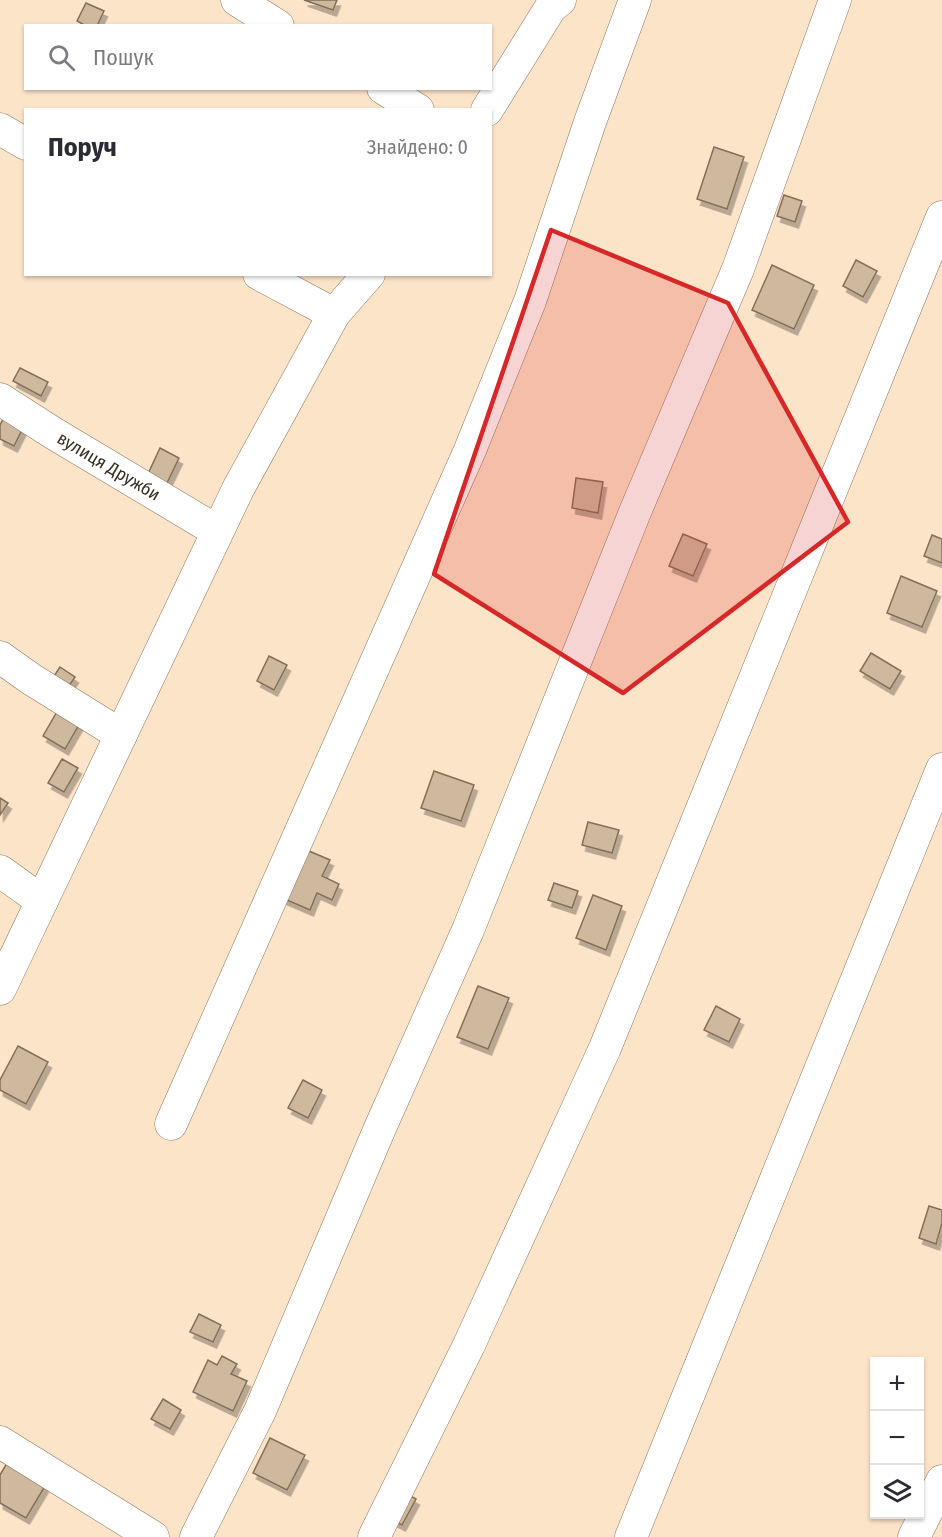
<!DOCTYPE html>
<html lang="uk">
<head>
<meta charset="utf-8">
<style>
  body { margin:0; font-family:"Fira Sans Condensed",sans-serif; background:#f7f7f7; color:#2b2b33 }
  .controls { position:absolute; right:18px; bottom:18px; display:grid; overflow:hidden; border-radius:0px; box-shadow:0 2px 4px #0004 }
  .controls button { width:54px; height:54px; display:grid; place-items:center; padding:0; border:0; border-bottom:2px solid #e1e1e2; background:#fff; color:#2b2b33; font:30px sans-serif }
  .list { margin:0; padding:0; list-style:none }
  h2 { display:flex; justify-content:space-between; align-items:center; height:78px; margin:0; padding:0 24px; font-size:26px }
  h2 small { font-size:20px; font-weight:400; color:#7c7c81 }
  .icon { flex:none; width:33px; height:33px; fill:none; stroke:currentColor; stroke-width:2; stroke-linecap:round; stroke-linejoin:round }
  .map { position:relative; flex:none; width:942px; height:1537px; overflow:hidden }
  .search { position:absolute; background:#fff; box-shadow:0 2px 4px #0004; left:24px; top:24px; width:468px; height:66px; display:flex; align-items:center; gap:15px; box-sizing:border-box; padding:0 21px; border-radius:0px; color:#7c7c81; font-size:22px }
  .panel { position:absolute; background:#fff; box-shadow:0 2px 4px #0004; left:24px; top:108px; width:468px; height:168px; border-radius:0px }
  .map>svg:first-child { display:block }
  .building { fill:#ceb89e; stroke:#836f56; stroke-width:1.5; filter:url(#shadow) }
  .lines { fill:none; stroke-linecap:round; stroke-linejoin:round }
  .minor-casing { stroke:#8c775e; stroke-width:33 }
  .minor { stroke:#fff; stroke-width:32 }
  .marked { fill:#d62828; fill-opacity:0.2; stroke:#d62828; stroke-width:4.5; stroke-linejoin:round }
  .labels { text-anchor:middle; stroke-width:4.5; stroke-linejoin:round; paint-order:stroke }
  .street-label { font-size:18px; fill:#393025; stroke:#fce4c9 }
</style>
</head>
<body>
<div class="map">
<svg width="942" height="1537" viewBox="0 0 942 1537">
  <defs>
    <filter id="shadow"><feDropShadow dx="3.5" dy="6" stdDeviation="0" flood-color="#0004"/></filter>
  </defs>
  <rect width="100%" height="100%" fill="#fce4c9"/>
  <g class="building">
    <path d="M304 0H337L333 10Z"/>
    <path d="M86 3 104 11 97 26H86L77 21Z"/>
    <path d="M714 147 744 157 727 209 697 199Z"/>
    <path d="M784 195 802 201 795 222 777 216Z"/>
    <path d="M856 260 877 271 863 297 843 286Z"/>
    <path d="M772 265 814 285 794 329 752 310Z"/>
    <path d="M20 368 48 382 41 396 13 381Z"/>
    <path d="M8 410 27 420 14 446 0 439V425Z"/>
    <path d="M160 448 179 458 166 485 147 476Z"/>
    <path d="M576 478 603 482 598 513 572 508Z"/>
    <path d="M683 534 707 544 693 576 669 566Z"/>
    <path d="M932 535 942 539V563L924 556Z"/>
    <path d="M901 576 937 591 922 627 887 613Z"/>
    <path d="M871 653 901 671 890 689 860 671Z"/>
    <path d="M269 656 287 665 274 690 257 681Z"/>
    <path d="M60 667 75 677 69 686 54 676Z"/>
    <path d="M58 710 80 723 65 749 43 736Z"/>
    <path d="M62 759 78 768 64 792 48 783Z"/>
    <path d="M434 771 474 785 461 821 421 808Z"/>
    <path d="M0 798 8 803 0 815Z"/>
    <path d="M588 822 619 830 612 853 582 845Z"/>
    <path d="M302 848 330 860 322 876 339 884 332 900 317 893 310 910 280 897Z"/>
    <path d="M554 883 578 891 572 908 548 900Z"/>
    <path d="M593 895 622 906 606 950 576 938Z"/>
    <path d="M478 986 509 998 488 1049 457 1037Z"/>
    <path d="M716 1006 740 1019 729 1042 704 1030Z"/>
    <path d="M18 1046 48 1062 26 1104 0 1090V1080Z"/>
    <path d="M303 1080 322 1090 308 1118 288 1108Z"/>
    <path d="M929 1206 942 1210V1223L936 1244 919 1238Z"/>
    <path d="M199 1314 221 1325 213 1342 190 1332Z"/>
    <path d="M222 1356 237 1364 231 1374 247 1381 233 1411 193 1392 208 1360 217 1365Z"/>
    <path d="M163 1399 181 1410 170 1429 151 1419Z"/>
    <path d="M270 1438 305 1455 287 1490 253 1473Z"/>
    <path d="M7 1463 45 1486 26 1518 0 1503V1475Z"/>
    <path d="M400 1490 416 1499 402 1525 386 1517Z"/>
  </g>
  <g class="lines">
    <defs>
      <g id="minor">
        <path d="M237 0 278 26"/>
        <path d="M383 88 418 110"/>
        <path d="M487 110 551 7 560 0"/>
        <path d="M0 129 26 144"/>
        <path d="M259 274 334 314"/>
        <path id="s1" d="M0 399 53 433 217 531"/>
        <path d="M0 657 31 679 121 735"/>
        <path d="M0 871 42 901"/>
        <path d="M0 989 238 489 334 314 369 274"/>
        <path d="M171 1124 470 450 530 301 590 122 635 0"/>
        <path d="M0 1442 153 1537"/>
        <path d="M196 1537 260 1411 380 1128 468 930 635 512 738 269 835 0"/>
        <path d="M374 1537 469 1345 605 1048 942 217"/>
        <path d="M631 1537 942 769"/>
        <path d="M914 1537 942 1481"/>
      </g>
    </defs>
    <use href="#minor" class="minor-casing"/>
    <use href="#minor" class="minor"/>
  </g>
  <path class="marked" d="M551 230 728 303 848 522 623 693 434 574Z"/>
  <g class="labels">
    <g class="street-label">
      <text dy="6" stroke="none"><textPath href="#s1" startOffset="128">вулиця Дружби</textPath></text>
    </g>
  </g>
</svg>
<div class="controls">
<button>+</button>
<button>−</button>
<button><svg class="icon" aria-label="layers" viewBox="0 0 24 24"><path d="M12 4l9 5-9 5-9-5zM3 14l9 5 9-5"/></svg></button>
</div>
<div class="search"><svg class="icon" aria-label="search" viewBox="0 0 24 24"><circle cx="10" cy="10" r="6"/><path d="M15 15l6 6"/></svg>Пошук</div>
<section class="panel">
<h2>Поруч<small>Знайдено: 0</small></h2>
<ul class="list">
</ul>
</section>
</div>
</body>
</html>
